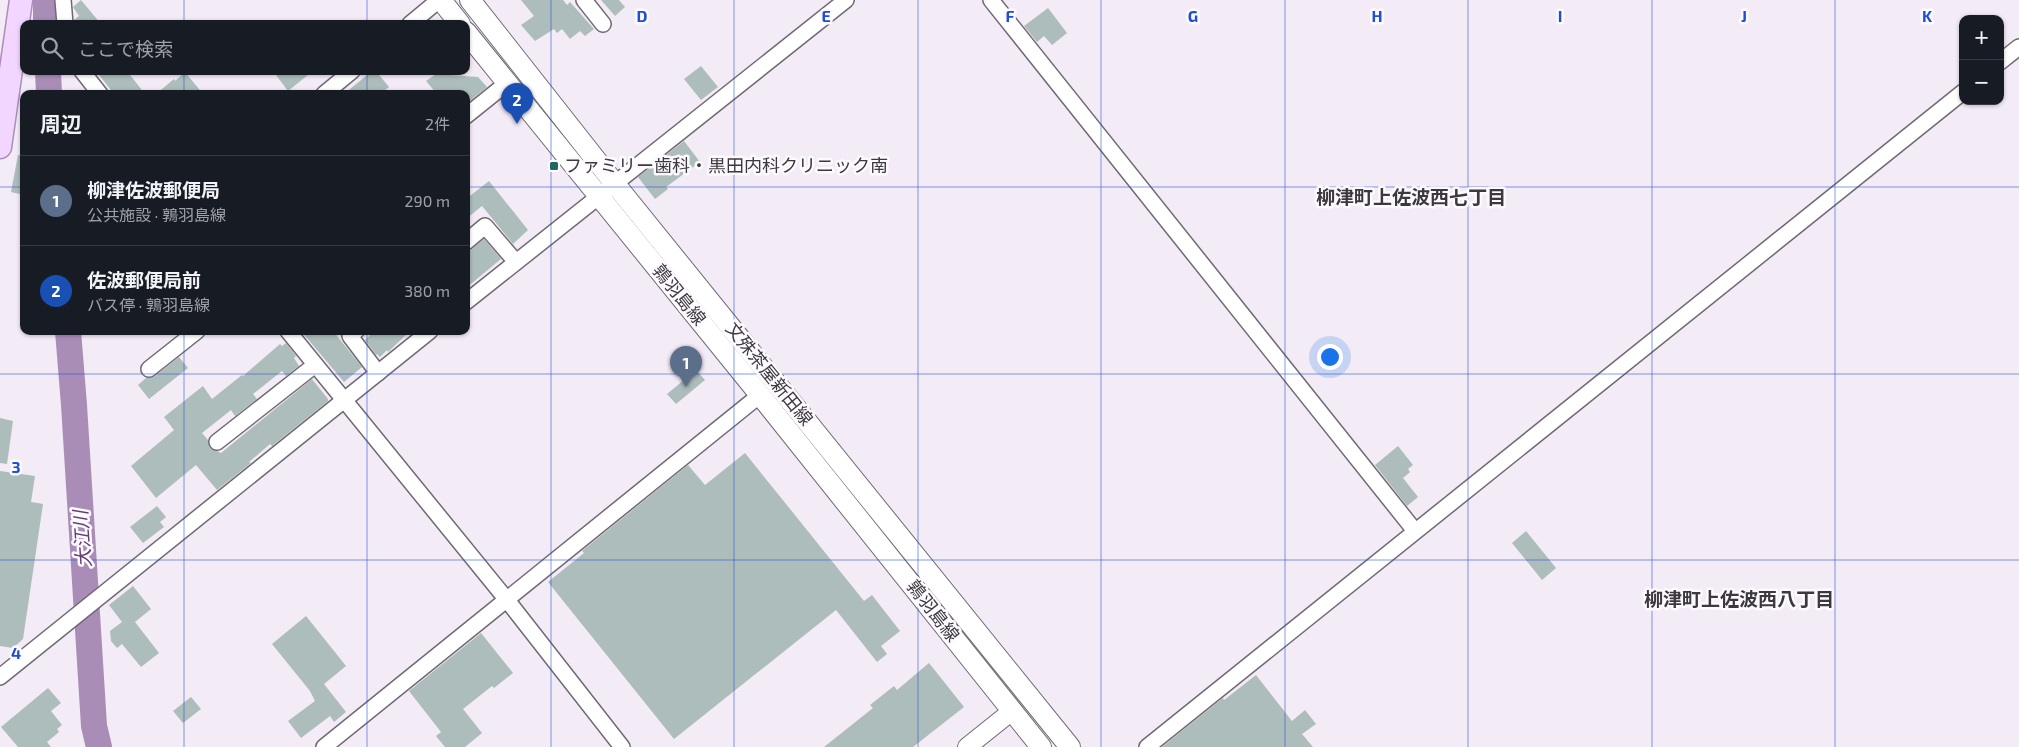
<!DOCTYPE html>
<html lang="ja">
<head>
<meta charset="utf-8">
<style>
  body { margin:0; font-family:"Exo 2","Noto Sans JP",sans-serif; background:#242831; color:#f1f3f6 }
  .controls { position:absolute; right:15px; top:15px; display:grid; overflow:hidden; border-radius:10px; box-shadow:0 1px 4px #0004 }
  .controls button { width:45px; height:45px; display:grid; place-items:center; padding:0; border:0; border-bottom:1px solid #363941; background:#171b24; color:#f1f3f6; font:25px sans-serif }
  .you { position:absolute; left:1329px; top:356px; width:18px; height:18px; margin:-12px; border:4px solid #fff; border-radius:50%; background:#1a73e8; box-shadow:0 0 0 8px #1a73e833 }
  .badge { display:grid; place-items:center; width:32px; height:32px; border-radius:50%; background:#d93025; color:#fff; font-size:16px; font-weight:700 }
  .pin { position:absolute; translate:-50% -41px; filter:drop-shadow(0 1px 2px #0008) }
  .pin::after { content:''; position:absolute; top:26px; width:18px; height:15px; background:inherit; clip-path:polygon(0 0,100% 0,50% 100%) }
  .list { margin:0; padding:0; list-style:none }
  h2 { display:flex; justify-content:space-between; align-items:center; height:65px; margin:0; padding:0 20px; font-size:21px }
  h2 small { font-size:16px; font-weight:400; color:#9ea1a6 }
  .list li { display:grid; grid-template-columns:32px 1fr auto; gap:15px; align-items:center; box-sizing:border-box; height:90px; padding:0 20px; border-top:1px solid #363941 }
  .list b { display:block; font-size:19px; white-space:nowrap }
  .list p { margin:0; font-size:16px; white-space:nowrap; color:#9ea1a6 }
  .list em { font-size:16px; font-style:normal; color:#9ea1a6 }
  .icon { flex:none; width:28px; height:28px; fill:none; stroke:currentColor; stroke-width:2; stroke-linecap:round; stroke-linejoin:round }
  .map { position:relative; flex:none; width:2019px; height:747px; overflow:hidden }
  .search { position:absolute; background:#171b24; box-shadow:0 1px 4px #0004; left:20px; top:20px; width:450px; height:55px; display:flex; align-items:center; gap:12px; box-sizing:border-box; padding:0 18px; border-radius:10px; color:#9ea1a6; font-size:19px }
  .panel { position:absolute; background:#171b24; box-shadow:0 1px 4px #0004; left:20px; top:90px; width:450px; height:245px; border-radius:10px }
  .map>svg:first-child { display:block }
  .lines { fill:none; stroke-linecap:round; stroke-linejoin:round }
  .river { stroke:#aa8db7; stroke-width:26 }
  .building { fill:#adbdbb }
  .minor-casing { stroke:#706973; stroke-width:18 }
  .tertiary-casing { stroke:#706973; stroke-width:20 }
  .secondary-casing { stroke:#706973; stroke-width:22 }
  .primary-casing { stroke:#ad8dbb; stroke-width:25 }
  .minor { stroke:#fff; stroke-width:15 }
  .tertiary { stroke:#fff; stroke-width:18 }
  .secondary { stroke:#fff; stroke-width:20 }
  .primary { stroke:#f2d6ff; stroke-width:22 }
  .grid { fill:none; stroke:#1d4ed8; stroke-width:1; stroke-opacity:0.55 }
  .poi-dot { fill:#1d6863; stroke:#fdfaff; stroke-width:2 }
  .labels { text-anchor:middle; stroke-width:5; stroke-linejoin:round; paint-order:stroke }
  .poi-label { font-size:18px; fill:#3c383d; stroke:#fdfaff; text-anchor:start }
  .street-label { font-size:18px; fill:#3c383d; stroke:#fdfaff }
  .neighbourhood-label { font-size:19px; font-weight:bold; fill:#3c383d; stroke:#fdfaff }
  .water-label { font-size:19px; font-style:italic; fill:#633c73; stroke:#fdfaff }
  .grid-label { font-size:16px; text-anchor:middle; font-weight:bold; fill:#1d4ed8; stroke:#fdfaff; stroke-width:5; stroke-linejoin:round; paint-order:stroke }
</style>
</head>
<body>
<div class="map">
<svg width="2019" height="747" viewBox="0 0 2019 747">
  <rect width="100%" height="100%" fill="#f3ebf6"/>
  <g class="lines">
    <g class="river">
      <path d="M46 0V24"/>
      <path d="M48 71 49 94"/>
      <path d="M68 331 74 405 94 726 99 747"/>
    </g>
  </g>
  <g class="building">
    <path d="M81 0 101 24H74V20L79 16 73 7Z"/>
    <path d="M521 0H563L567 5 570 2 594 29 585 36 580 31 570 39 562 29 557 33 554 29 535 41 521 25 534 16Z"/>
    <path d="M601 0H619L625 7 615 16Z"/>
    <path d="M1048 8 1067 33 1052 45 1044 36 1037 42 1024 26Z"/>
    <path d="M701 66 718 87 701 100 684 79Z"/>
    <path d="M96 71H127L145 94H114Z"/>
    <path d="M273 71H313L288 91Z"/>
    <path d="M372 71H376L389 87 381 94H344Z"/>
    <path d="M185 72 203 94H156L174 79 175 81Z"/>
    <path d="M436 74 478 77 487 87 466 104V94H437L426 81Z"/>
    <path d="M684 141 700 162 666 187 668 189 655 199 638 177Z"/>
    <path d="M18 155 24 156V195L11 192Z"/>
    <path d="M489 181 528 230 513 244 482 206 466 219V199Z"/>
    <path d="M484 239 501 259 466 288V254Z"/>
    <path d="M301 331H333L362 367 344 382Z"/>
    <path d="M374 331H410L388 352 387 350 380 357 377 354 376 355 365 340Z"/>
    <path d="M286 343 296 356 294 358 299 366 286 376 282 371 253 394 257 399 235 416 231 410 202 433 208 440 209 447 221 453 312 379 328 399V401L272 446 270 444 249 462 251 463 217 490 196 465 156 498 131 466 174 430 164 417 203 386 212 399 242 375 243 376 280 344 282 346Z"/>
    <path d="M179 357 188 368 149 399 138 385 146 378 155 376Z"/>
    <path d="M696 370 705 380 676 404 667 394Z"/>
    <path d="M0 418 13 421 7 464 0 463Z"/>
    <path d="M1398 446 1413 465 1408 469 1410 472 1403 478 1418 497 1407 506 1375 465Z"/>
    <path d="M745 453 864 601 872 595 900 631 881 646 887 654 877 662 836 610 674 739 548 582 584 553 582 551 688 465 705 485Z"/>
    <path d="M0 471 35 476 31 502 43 504 23 639 13 648 0 646Z"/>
    <path d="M157 506 166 517 160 522 164 527 143 543 130 527Z"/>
    <path d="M1526 531 1556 568 1542 580 1512 543Z"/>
    <path d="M133 586 151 609 135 622 159 653 141 667 122 644 117 648 111 641 110 631 122 622 109 605Z"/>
    <path d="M306 616 346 666 324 684 346 712 334 722 330 716 301 738 288 721 315 701 310 691 272 644Z"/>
    <path d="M481 633 513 673 494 688 492 686 463 709 482 733 465 747H445L436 736 441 732 409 691Z"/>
    <path d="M929 663 964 707 913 747H824L873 708 870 705 894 686 897 690Z"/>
    <path d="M1256 675 1292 721 1305 710 1316 724 1302 734 1313 747H1162L1223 698 1224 700Z"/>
    <path d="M48 688 61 703 51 711 62 725 57 729 59 732 47 742 51 747H18L1 727Z"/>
    <path d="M191 697 201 709 183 723 173 711Z"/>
  </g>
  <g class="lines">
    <defs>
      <g id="minor">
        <path d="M63 0 65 24"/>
        <path d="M584 0 603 24"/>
        <path d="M991 0 1415 531"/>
        <path d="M410 24 439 0"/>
        <path d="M2000 62 2019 47"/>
        <path d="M82 71 100 94"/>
        <path d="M324 94 352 71"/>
        <path d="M466 116 507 83"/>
        <path d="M466 242 485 226 516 262"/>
        <path d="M466 302 846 0"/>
        <path d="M288 331 507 600 622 747"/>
        <path d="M356 331 350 336 378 373"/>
        <path d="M149 369 197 331"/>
        <path d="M217 442 315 365"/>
        <path d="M0 677 430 331"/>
        <path d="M324 747 760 395"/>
        <path d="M1147 747 1963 92"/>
      </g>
      <path id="tertiary" d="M967 747 1012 711"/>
      <g id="secondary">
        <path d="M441 0 460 24"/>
        <path d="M470 0 615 184 1070 747"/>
        <path d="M466 32 760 395 1041 747"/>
      </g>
      <path id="primary" d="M0 147 21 0"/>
    </defs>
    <use href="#minor" class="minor-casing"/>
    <use href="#tertiary" class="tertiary-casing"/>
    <use href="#secondary" class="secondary-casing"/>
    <use href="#primary" class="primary-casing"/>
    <use href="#minor" class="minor"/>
    <use href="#tertiary" class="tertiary"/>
    <use href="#secondary" class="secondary"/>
    <use href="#primary" class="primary"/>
  </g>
  <path class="grid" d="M184 0V24M367 0V24M551 0V747M734 0V747M918 0V747M1101 0V747M1285 0V747M1468 0V747M1652 0V747M1835 0V747M184 71V94M367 71V94M0 187H24M466 187H2019M184 331V747M367 331V747M0 374H2019M0 560H2019"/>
  <rect class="poi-dot" x="549" y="161" width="10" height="10" rx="2.5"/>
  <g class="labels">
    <g class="poi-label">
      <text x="564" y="172">ファミリー歯科・黒田内科クリニック南</text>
    </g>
    <g class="street-label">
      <text transform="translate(679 295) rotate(51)" y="6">鶉羽島線</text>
      <text transform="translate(769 374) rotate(51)" y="6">文殊茶屋新田線</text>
      <text transform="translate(933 611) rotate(52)" y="6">鶉羽島線</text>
    </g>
    <g class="neighbourhood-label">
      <text x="1411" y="204">柳津町上佐波西七丁目</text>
      <text x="1739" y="606">柳津町上佐波西八丁目</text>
    </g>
    <g class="water-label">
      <text transform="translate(82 539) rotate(-94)" y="7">大江川</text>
    </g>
  </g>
  <g class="grid-label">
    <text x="642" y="22">D</text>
    <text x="826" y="22">E</text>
    <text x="1010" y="22">F</text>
    <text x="1193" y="22">G</text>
    <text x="1377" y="22">H</text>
    <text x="1560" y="22">I</text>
    <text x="1744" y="22">J</text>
    <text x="1927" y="22">K</text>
    <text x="16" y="473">3</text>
    <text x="16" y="659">4</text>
  </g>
</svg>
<div class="controls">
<button>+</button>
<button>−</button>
</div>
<div class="you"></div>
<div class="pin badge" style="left:686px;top:387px;background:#5c6f8a">1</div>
<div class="pin badge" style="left:517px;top:124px;background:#1a4fb4">2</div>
<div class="search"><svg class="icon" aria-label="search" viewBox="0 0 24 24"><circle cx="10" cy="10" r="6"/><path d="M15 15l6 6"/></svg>ここで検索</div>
<section class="panel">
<h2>周辺<small>2件</small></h2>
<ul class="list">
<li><span class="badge" style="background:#5c6f8a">1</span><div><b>柳津佐波郵便局</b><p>公共施設 · 鶉羽島線</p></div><em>290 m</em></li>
<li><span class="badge" style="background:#1a4fb4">2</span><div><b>佐波郵便局前</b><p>バス停 · 鶉羽島線</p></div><em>380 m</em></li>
</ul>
</section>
</div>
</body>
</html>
